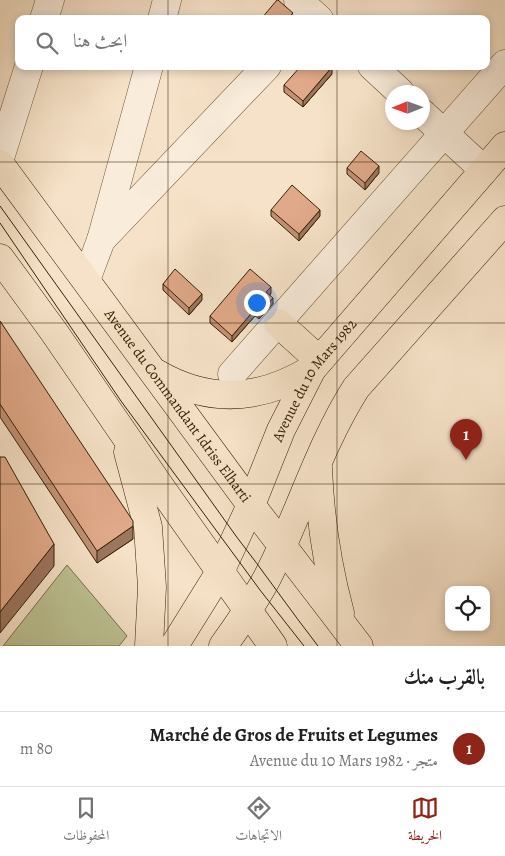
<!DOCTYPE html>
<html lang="ar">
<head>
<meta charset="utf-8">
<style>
  body { margin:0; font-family:Alegreya,Amiri,serif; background:#f6f6f6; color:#202124; direction:rtl }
  .controls { position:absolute; right:15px; bottom:15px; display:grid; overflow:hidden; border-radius:10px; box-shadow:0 2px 8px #0003 }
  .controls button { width:45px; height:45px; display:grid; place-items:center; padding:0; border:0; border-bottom:1px solid #e0e0e0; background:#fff; color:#202124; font:25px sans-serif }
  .compass { position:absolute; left:385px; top:85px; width:45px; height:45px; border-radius:50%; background:#fff; box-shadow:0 2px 8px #0003; rotate:269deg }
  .you { position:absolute; left:256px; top:302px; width:18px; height:18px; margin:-12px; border:4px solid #fff; border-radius:50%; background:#1a73e8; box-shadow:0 0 0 8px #1a73e833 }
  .badge { display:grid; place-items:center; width:32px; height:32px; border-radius:50%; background:#8f2418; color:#fff; font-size:16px; font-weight:700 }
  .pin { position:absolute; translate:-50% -41px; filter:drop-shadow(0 1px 2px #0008) }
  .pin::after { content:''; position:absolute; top:26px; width:18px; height:15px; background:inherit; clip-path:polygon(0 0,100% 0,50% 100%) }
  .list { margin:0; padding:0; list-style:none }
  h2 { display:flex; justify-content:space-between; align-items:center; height:65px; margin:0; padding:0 20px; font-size:21px }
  h2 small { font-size:16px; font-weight:400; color:#757577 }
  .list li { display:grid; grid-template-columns:32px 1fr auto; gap:15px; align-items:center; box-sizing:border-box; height:75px; padding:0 20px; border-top:1px solid #e0e0e0 }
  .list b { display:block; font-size:19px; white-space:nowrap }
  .list p { margin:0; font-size:16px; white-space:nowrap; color:#757577 }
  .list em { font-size:16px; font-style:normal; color:#757577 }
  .icon { flex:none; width:28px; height:28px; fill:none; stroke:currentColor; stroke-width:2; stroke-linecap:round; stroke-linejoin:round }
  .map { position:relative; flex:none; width:505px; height:646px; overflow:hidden; direction:ltr }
  .search { position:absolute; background:#fff; box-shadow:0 2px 8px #0003; left:15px; right:15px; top:15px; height:55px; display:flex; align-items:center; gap:12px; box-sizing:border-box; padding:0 18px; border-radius:10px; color:#757577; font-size:19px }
  .sheet { height:140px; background:#fff }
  nav { display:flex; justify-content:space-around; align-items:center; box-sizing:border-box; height:70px; border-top:1px solid #e0e0e0; background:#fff; font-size:14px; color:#757577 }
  nav a { display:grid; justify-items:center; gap:2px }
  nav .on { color:#8f2418 }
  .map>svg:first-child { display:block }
  .green { fill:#bdc395; stroke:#79724c }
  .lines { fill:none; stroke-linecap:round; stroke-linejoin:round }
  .minor-casing { stroke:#655134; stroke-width:29 }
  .major-casing { stroke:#352103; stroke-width:29 }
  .minor { stroke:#f9ecdb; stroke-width:28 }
  .major { stroke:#f6e2c8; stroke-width:28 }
  .tram { stroke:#352103; stroke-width:1 }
  .wall { fill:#c19176; stroke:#352103 }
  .shaded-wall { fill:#9d7660; stroke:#352103 }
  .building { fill:#e0a989; stroke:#352103 }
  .grid { fill:none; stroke:#352103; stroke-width:1; stroke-opacity:0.55 }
  .labels { text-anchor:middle; stroke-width:4; stroke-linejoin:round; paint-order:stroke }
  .street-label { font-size:15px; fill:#352103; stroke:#f9ecdb }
</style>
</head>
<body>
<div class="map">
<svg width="505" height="646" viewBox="0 0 505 646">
  <rect width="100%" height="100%" fill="#f6e2c8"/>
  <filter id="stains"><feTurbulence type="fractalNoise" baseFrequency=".004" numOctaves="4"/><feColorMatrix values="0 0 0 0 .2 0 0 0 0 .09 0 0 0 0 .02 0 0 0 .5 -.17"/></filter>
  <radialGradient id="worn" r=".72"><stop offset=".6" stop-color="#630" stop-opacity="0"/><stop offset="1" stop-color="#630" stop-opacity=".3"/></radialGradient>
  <path class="green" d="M67 565 127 636 119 646H3Z"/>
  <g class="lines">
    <defs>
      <g id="minor">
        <path d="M298 0 319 19"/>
        <path d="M44 19 50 0"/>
        <path d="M162 19 167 0"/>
        <path d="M372 66 400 92"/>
        <path d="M422 113 484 170"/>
        <path d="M0 158 29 66"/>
        <path d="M101 240 267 66"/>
        <path d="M86 280 101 240 149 66"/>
        <path d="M232 374 505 64"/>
      </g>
      <g id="major">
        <path id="s1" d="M0 164 251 505 359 646"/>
        <path d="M0 258 54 332 159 485 273 646"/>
        <path d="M278 323 319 360"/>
        <path d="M156 373C209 404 260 401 312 369"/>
        <path d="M128 452 148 527 152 587 149 646"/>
        <path d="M318 468C320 517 327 565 340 613"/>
        <path id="s2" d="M174 646 220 572 251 505 281 430 312 369 505 146"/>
        <path d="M223 646C239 624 254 602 267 578 299 516 318 448 356 388L505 220"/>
      </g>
    </defs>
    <use href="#minor" class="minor-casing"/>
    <use href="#major" class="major-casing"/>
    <use href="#minor" class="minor"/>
    <use href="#major" class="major"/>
    <g class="tram">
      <path d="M0 206 236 536C264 572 290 610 318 646"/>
      <path d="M0 223 121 401 260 590 304 646"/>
    </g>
  </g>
  <g class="wall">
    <path d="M332 74 303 107 284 92V85Z"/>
    <path d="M347 168 379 173 365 190 347 174Z"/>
    <path d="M271 210 320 216 299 241 271 216Z"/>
    <path d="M163 284 202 300 189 315 163 290Z"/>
    <path d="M271 293 270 295 273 304 259 319 255 316 232 342 210 323V316Z"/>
    <path d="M0 321 133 539 97 563 0 417Z"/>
  </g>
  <g class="shaded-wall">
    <path d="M332 67V74L303 107V101Z"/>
    <path d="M379 166V173L365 190V183Z"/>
    <path d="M320 210V216L299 241V234Z"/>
    <path d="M271 287V293L266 299V292Z"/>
    <path d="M202 294V300L189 315V308Z"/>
    <path d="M273 298V304L259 319V313Z"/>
    <path d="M255 309V316L232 342V336Z"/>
    <path d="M133 526V539L97 563V551Z"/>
    <path d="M54 544V566L0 633V612Z"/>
  </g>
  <g class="building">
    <path d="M277 0H278L293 13 290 16 292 19H261Z"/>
    <path d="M301 66H331L332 67 303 101 284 85Z"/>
    <path d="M361 151 379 166 365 183 347 168Z"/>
    <path d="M292 185 320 210 299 234 271 210Z"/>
    <path d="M175 269 202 294 189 308 163 284Z"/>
    <path d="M250 269 271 287 266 292 273 298 259 313 255 309 232 336 210 316Z"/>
    <path d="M0 321 133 521V526L97 551 0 404Z"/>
    <path d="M0 457H5L54 544 0 612Z"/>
  </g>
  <path class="grid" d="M168 0V19M337 0V19M168 66V646M337 66V646M0 162H505M0 323H505M0 484H505"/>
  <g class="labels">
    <g class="street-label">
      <text dy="5" stroke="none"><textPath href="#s2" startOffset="302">Avenue du 10 Mars 1982</textPath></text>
      <text dy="5" stroke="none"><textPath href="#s1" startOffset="300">Avenue du Commandant Idriss Elharti</textPath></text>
    </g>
  </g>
  <rect width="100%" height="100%" filter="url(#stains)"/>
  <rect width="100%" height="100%" fill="url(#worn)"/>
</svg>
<div class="controls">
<button><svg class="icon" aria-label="locate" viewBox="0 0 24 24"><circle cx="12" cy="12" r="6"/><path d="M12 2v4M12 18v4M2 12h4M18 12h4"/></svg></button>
</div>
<svg class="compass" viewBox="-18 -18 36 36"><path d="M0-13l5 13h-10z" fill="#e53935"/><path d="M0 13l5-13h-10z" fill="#757577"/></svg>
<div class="you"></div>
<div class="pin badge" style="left:466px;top:460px">1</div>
<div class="search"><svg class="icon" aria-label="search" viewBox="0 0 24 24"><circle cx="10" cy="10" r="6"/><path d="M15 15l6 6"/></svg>ابحث هنا</div>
</div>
<section class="sheet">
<h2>بالقرب منك<small></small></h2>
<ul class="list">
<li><span class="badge">1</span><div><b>Marché de Gros de Fruits et Legumes</b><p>متجر · Avenue du 10 Mars 1982</p></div><em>80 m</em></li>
</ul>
</section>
<nav>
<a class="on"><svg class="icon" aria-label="map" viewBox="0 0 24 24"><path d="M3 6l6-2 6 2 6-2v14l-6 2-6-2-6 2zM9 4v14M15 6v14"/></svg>الخريطة</a>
<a><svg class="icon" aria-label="directions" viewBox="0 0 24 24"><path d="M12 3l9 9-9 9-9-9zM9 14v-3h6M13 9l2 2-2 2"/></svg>الاتجاهات</a>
<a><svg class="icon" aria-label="saved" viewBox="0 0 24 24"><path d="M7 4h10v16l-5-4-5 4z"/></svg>المحفوظات</a>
</nav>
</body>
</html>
